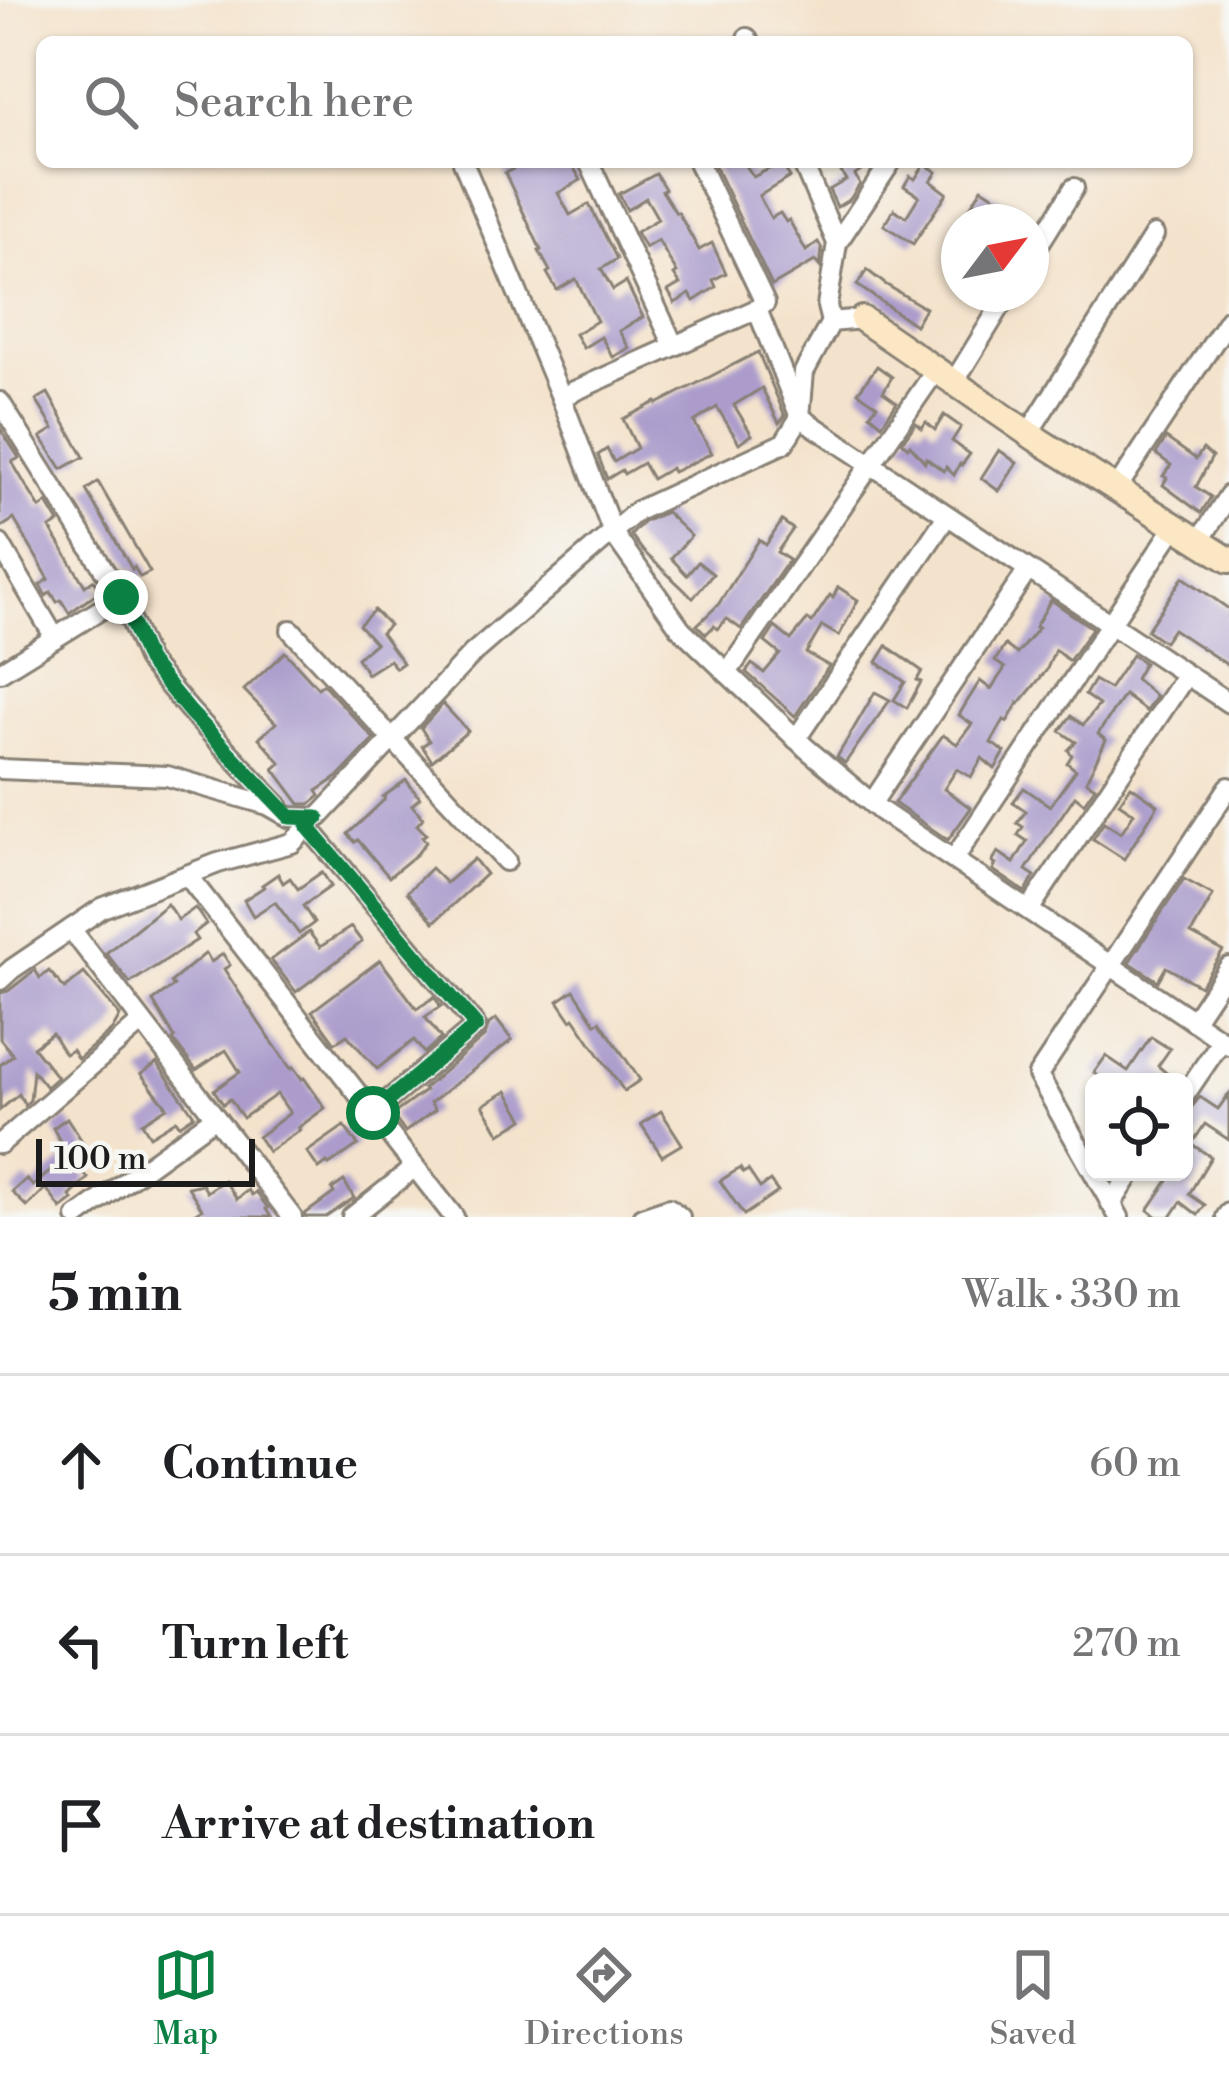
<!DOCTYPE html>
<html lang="en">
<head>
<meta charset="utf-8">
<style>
  body { margin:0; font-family:"Libre Bodoni",serif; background:#f6f6f6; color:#202124 }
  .controls { position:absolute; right:36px; bottom:36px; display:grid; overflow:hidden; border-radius:18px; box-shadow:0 3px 9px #0004 }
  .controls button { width:108px; height:108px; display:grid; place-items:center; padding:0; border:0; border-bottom:3px solid #e0e0e0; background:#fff; color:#202124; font:60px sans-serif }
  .compass { position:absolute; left:941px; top:204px; width:108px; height:108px; border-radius:50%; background:#fff; box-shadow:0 3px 9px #0004; rotate:58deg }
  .scale { position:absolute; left:36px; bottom:30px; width:219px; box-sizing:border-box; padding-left:12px; border:6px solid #1c1c1c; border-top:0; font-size:33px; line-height:42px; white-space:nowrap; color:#1c1c1c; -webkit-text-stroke:9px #f6f6f2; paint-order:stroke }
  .stop { position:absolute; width:36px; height:36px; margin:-27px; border:9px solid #0b8043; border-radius:50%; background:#fff }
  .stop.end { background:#0b8043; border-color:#fff; box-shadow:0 3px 12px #0008 }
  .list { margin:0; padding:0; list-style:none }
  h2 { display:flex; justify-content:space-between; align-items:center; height:156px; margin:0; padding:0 48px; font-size:51px }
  h2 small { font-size:39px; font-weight:400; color:#757577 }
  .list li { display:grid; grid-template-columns:78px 1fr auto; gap:36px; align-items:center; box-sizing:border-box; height:180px; padding:0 48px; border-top:3px solid #e0e0e0 }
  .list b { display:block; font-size:45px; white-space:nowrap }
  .list em { font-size:39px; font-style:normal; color:#757577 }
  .icon { flex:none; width:66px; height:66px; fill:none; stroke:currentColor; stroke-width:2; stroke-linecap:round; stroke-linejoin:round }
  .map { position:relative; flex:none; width:1229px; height:1217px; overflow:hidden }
  .search { position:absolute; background:#fff; box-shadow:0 3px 9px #0004; left:36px; right:36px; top:36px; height:132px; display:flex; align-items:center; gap:30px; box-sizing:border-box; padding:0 42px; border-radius:18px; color:#757577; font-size:45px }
  .sheet { height:696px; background:#fff }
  nav { display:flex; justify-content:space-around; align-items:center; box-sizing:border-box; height:168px; border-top:3px solid #e0e0e0; background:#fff; font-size:33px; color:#757577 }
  nav a { display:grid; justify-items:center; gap:6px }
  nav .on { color:#0b8043 }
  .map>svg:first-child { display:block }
  .building { fill:#ab9ccc }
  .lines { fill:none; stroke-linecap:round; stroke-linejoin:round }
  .street-casing { stroke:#888074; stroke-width:24 }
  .secondary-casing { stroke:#888074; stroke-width:30 }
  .street { stroke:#fff; stroke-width:18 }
  .secondary { stroke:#fbe7c3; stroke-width:24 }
  .route { stroke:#0b8043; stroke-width:15 }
</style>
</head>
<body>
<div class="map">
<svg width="1229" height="1217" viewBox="0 0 1229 1217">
  <rect width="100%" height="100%" fill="#f6f6f2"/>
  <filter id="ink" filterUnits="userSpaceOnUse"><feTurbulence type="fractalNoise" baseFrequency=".00833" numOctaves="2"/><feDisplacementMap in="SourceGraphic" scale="24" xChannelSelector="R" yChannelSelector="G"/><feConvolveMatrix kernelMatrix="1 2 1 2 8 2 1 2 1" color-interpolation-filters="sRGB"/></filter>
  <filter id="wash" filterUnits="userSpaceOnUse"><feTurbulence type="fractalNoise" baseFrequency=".004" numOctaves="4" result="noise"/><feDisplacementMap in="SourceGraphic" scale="48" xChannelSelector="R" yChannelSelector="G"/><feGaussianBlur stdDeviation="2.7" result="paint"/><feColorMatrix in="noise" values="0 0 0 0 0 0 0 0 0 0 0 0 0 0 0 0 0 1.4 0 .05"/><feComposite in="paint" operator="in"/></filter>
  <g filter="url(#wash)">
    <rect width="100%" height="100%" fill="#f4e3cc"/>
    <g id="blocks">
      <g class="building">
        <path d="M509 162H570L581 180 558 193 570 215 589 204 617 259 601 269 613 290 626 282 643 317 619 331 629 348 613 357 601 337 583 348 575 334 597 321 576 279 557 290 547 273 550 271 539 251 541 250 505 173 513 169Z"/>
        <path d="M713 162H744L753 177 781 163 790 177 759 196 771 218 780 213 786 222 789 220 806 251 818 242 822 249 820 267 815 261 772 286Z"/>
        <path d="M835 162H875L855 175 860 184 850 199 837 207 829 190 846 180Z"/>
        <path d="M925 164 937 172 931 181 947 193 913 244 884 225 894 209 906 217 919 196 904 186 910 176 915 179Z"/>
        <path d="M656 174 665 189 662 191 676 213 678 212 699 250 712 243 726 273 713 280 716 287 694 301 690 294 675 303 668 291 680 284 674 275 677 273 658 240 645 248 636 232 658 219 646 198 627 210 619 194Z"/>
        <path d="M982 188 998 198 1028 222H961Z"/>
        <path d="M867 270 885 284 925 308 915 325 857 285Z"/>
        <path d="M758 352 785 416 781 421 779 423 762 388 734 405 752 435 739 443 717 407 694 422 712 453 673 472 671 468 652 479 643 463 624 474 622 470 607 479 598 455 607 449 614 462 637 448 623 419 656 402 657 404Z"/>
        <path d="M877 366 892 377 883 392 897 402 882 424 870 414 877 405 858 392Z"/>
        <path d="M48 393 84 457 62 469 41 437 54 429 36 400Z"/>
        <path d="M944 415 961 427 952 441 970 454 962 465 960 464 954 475 946 467 944 471 926 458 925 462 910 445 908 447 902 442 916 423 922 428 926 422 935 430Z"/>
        <path d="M0 428 19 458 12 462 25 484 40 508 47 503 59 523 50 528 64 551 85 586 93 580 100 591 69 613 61 600 57 602 51 592 46 596 40 585 49 579 14 519 0 528Z"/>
        <path d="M1166 438 1196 459 1203 449 1212 457 1196 487 1211 497 1201 513 1163 485 1167 478 1163 476 1171 465 1156 454Z"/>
        <path d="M999 450 1017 463 999 491 981 478Z"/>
        <path d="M98 482 150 572 140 577 134 567 132 569 86 490Z"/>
        <path d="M666 512 691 536 671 558 687 575 698 562 713 574 693 598 643 551 631 535 644 522Z"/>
        <path d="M782 521 793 529 777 552 789 560 741 629 727 619 717 629 714 626 706 634 697 625 718 605 759 540 766 545Z"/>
        <path d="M1183 577 1229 609V666L1173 629 1164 642 1147 630Z"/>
        <path d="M838 587 858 600 839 636 822 626 806 653 829 666 795 716 746 672 752 664 764 673 780 654 765 642 775 627 791 640 808 619 812 622 830 595 833 598Z"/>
        <path d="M1051 600 1092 628 1069 661 1055 650 1046 671 1019 704 1018 703 1007 722 1004 720 991 743 1005 752 995 769 982 758 971 777 957 769 944 789 971 808 948 840 894 803 943 735 957 744 972 724 959 715 968 700 980 681 991 689 1005 668 995 661 1005 645 1017 654 1038 628 1035 627Z"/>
        <path d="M374 610 389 625 381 633 403 663 396 668 389 660 367 674 357 658 375 643 359 625Z"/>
        <path d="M887 646 922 671 917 680 921 682 907 708 894 700 905 682 877 662Z"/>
        <path d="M285 652 318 688 323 684 374 739 338 777 317 791 320 796 310 804H300L274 769 281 763 259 738 276 723 244 690Z"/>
        <path d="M1132 655 1144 663 1135 679 1156 696 1146 711 1124 695 1098 734 1106 740 1086 781 1095 787 1084 803 1075 796 1039 849 1026 870 1035 876 1025 892 993 870 996 864 992 862 998 852 1014 863 1027 841 1018 835 1023 827 1017 823 1026 811 1013 802 1024 788 1050 806 1076 770 1067 763 1072 755 1068 750 1076 742 1060 731 1071 716 1083 725 1099 705 1085 695 1094 680 1109 689Z"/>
        <path d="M875 692 890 700 845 763 837 757Z"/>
        <path d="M443 704 468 731 432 761 422 746 429 741 421 728Z"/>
        <path d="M406 780 420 798 412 805 423 818 417 825 426 834 422 837 426 842 417 854 389 877 358 840 355 842 348 834 385 799 383 797Z"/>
        <path d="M1131 786 1158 805 1124 859 1093 839 1104 822 1121 833 1134 813 1119 803Z"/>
        <path d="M474 859 486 874 434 922 407 892 431 868 446 883Z"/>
        <path d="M322 872 331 886 303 906 314 923 299 934 275 902 253 916 244 900 264 887 262 885 278 874 283 883 290 878 298 889Z"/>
        <path d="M1184 879 1213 895 1191 934 1223 951 1200 986 1166 967 1158 981 1129 962Z"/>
        <path d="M167 904 178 920 195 908 206 924 193 934 197 940 130 983 106 953Z"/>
        <path d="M351 927 362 942 296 992 271 960 309 932 320 947Z"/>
        <path d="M206 953 211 962 223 954 230 965 224 969 259 1023 291 1069 293 1067 302 1079 304 1078 325 1108 298 1128 300 1130 268 1152 258 1137 290 1113 277 1094 243 1118 230 1099 223 1104 214 1090 240 1072 226 1050 196 1070 173 1040 175 1038 153 1001 174 986 171 982Z"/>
        <path d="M380 960 417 1009 434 997 441 1006 425 1017 441 1038 424 1053 414 1040 377 1069 347 1035 335 1043 312 1011Z"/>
        <path d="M35 970 40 978 49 971 65 989 84 973 120 1016 112 1030 78 1059 72 1050 65 1054 52 1033 33 1047 57 1077 46 1087 33 1071 30 1100 25 1105 19 1094 0 1110V1065L13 1055 0 1039V993L8 991Z"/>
        <path d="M574 990 596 1024 600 1021 640 1080 624 1091 574 1018 571 1020 558 1001Z"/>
        <path d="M496 1019 512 1040 430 1103 435 1110 405 1132 392 1115 425 1091 423 1089 485 1036 489 1024Z"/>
        <path d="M1151 1037 1170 1049 1158 1066 1177 1082H1107L1094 1073 1106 1056 1128 1071Z"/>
        <path d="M157 1063 194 1115 179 1125 176 1120 150 1136 142 1123 167 1107 141 1074Z"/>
        <path d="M507 1091 524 1119 500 1134 483 1105Z"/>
        <path d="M1229 1094V1140L1205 1124 1193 1142 1184 1136V1116L1200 1097 1218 1109Z"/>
        <path d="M661 1111 682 1144 662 1156 641 1124Z"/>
        <path d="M67 1118 90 1153 74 1164 88 1178 70 1196 73 1200 61 1209 46 1188 27 1207 12 1192 26 1179 33 1186 67 1157 70 1160 53 1128Z"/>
        <path d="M344 1126 358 1145 329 1165 327 1163 319 1169 307 1152Z"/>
        <path d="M1193 1145 1211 1157 1189 1194 1205 1205 1198 1215 1181 1202 1171 1217H1157L1148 1210 1174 1172H1184V1159Z"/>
        <path d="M740 1168 743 1173 748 1170 760 1188 770 1181 778 1192 744 1215 720 1181Z"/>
        <path d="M224 1180 237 1199 248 1190 252 1195 256 1192 268 1208 266 1209 271 1217H189L202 1209 188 1187 202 1184 207 1192Z"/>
        <path d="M344 1181 354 1198 326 1217H305V1214L334 1193 332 1189Z"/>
      </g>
    </g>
  </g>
  <g filter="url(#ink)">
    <use href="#blocks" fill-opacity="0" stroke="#888074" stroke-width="3"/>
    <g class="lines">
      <defs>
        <g id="street">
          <path d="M747 38 749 42"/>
          <path d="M463 162 561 397 613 533 681 629 806 748 881 811 1229 1045"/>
          <path d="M589 162 674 346"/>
          <path d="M698 162 765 303 757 309 800 417 1229 703"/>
          <path d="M802 162 837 243 827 306 831 322"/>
          <path d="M837 243 891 162"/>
          <path d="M1031 257 1074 188"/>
          <path d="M954 382 1008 294"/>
          <path d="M561 397 757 309"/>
          <path d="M0 402 121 597 148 661 191 712 278 805"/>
          <path d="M1028 434 1154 235"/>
          <path d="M1117 488 1229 319"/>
          <path d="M1200 540 1229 495"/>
          <path d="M0 544 55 638"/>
          <path d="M291 630 506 861"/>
          <path d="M0 672 121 597"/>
          <path d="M727 673 936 370"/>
          <path d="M796 739 947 516"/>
          <path d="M0 769 167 776 268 805 289 817 318 818 473 653 637 511 784 443 800 417 804 372 831 322 862 319"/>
          <path d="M872 803 1028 570"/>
          <path d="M308 827 476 1026 373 1113"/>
          <path d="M954 859 1176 525"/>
          <path d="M187 875 454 1217"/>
          <path d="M1029 910 1186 675"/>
          <path d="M71 929 292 1217"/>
          <path d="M0 980 12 969 102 908 218 863 292 843 314 821"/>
          <path d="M1193 1021 1229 967"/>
          <path d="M1184 1096 1222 1040"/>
          <path d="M0 1144 142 1022"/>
          <path d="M1111 1204 1132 1172"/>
          <path d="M77 1217 215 1117"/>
          <path d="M352 1217 415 1167"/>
          <path d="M642 1217 669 1208 680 1217"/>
          <path d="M1119 1217 1038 1075 1229 787"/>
          <path d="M1226 1217 1229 1213"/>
        </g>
        <path id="secondary" d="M862 319 1035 438 1229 560"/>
      </defs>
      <use href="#street" class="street-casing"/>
      <use href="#secondary" class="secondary-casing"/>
      <use href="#street" class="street"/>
      <use href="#secondary" class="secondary"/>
    </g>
  </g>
  <g class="lines" filter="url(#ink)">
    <path class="route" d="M121 597 148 661 190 712 290 817 318 818 308 827 476 1026 373 1113"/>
  </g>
</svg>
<div class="controls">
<button><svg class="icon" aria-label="locate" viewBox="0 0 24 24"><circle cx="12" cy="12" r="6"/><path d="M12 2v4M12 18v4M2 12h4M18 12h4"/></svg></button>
</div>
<svg class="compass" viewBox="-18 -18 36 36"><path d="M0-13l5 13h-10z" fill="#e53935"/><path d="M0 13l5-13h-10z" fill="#757577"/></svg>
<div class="scale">100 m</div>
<div class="stop" style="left:373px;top:1113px"></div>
<div class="stop end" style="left:121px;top:597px"></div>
<div class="search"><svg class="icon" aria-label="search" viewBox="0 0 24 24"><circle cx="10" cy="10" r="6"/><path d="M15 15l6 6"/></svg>Search here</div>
</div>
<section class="sheet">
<h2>5 min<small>Walk · 330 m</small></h2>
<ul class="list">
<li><svg class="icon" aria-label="ahead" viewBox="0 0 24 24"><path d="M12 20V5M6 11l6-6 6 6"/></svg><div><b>Continue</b></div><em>60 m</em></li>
<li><svg class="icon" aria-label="left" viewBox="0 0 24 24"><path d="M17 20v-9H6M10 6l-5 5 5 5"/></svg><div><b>Turn left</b></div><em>270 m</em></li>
<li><svg class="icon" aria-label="arrive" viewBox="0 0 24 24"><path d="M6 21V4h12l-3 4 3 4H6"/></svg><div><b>Arrive at destination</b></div></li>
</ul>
</section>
<nav>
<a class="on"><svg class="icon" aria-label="map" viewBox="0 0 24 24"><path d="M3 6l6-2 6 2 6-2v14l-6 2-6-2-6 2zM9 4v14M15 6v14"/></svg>Map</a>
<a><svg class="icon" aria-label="directions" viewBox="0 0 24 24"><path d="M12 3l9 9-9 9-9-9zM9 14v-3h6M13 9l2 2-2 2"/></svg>Directions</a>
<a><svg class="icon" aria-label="saved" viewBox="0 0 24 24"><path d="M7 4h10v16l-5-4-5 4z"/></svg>Saved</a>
</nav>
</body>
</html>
